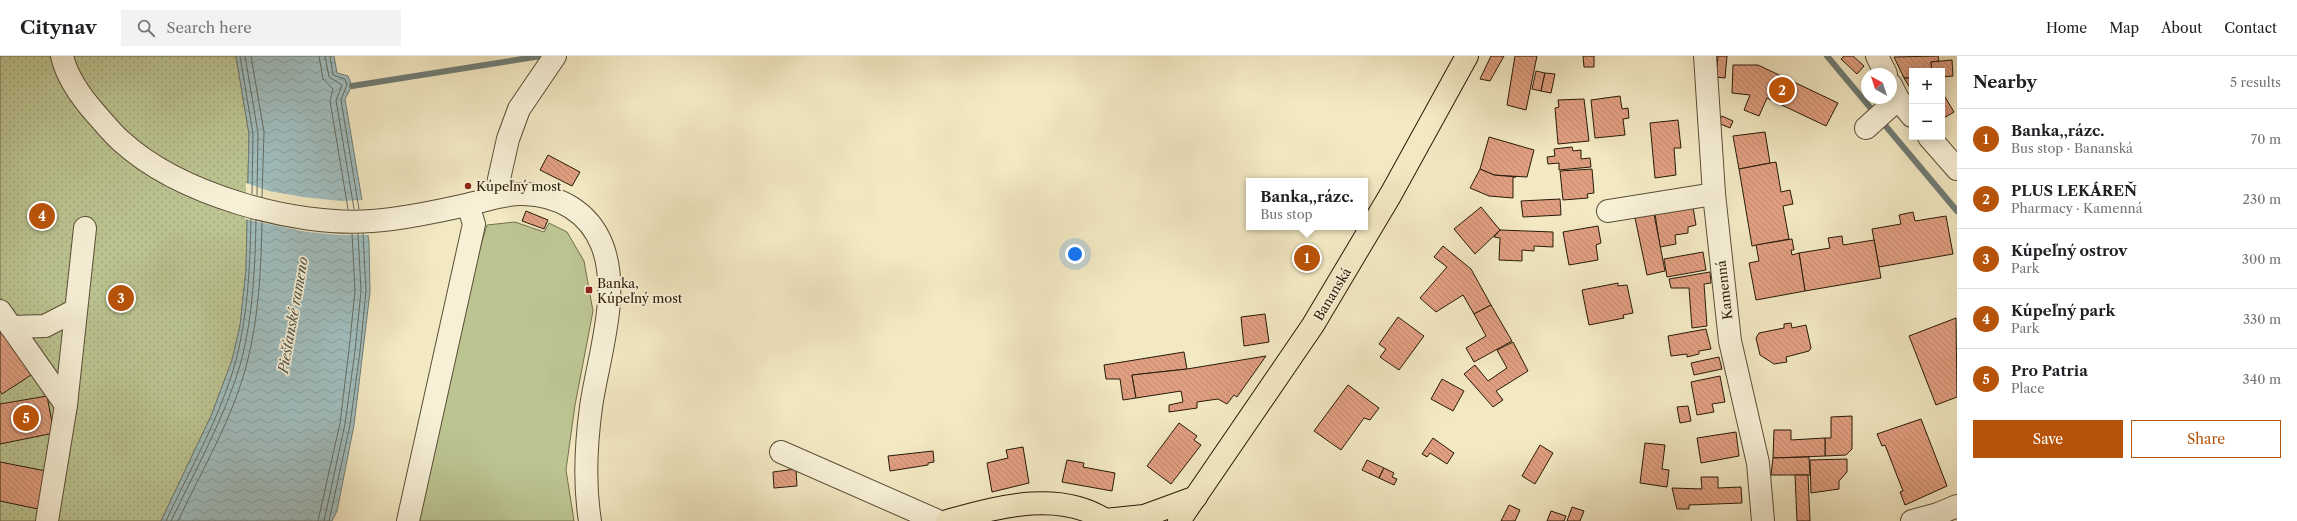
<!DOCTYPE html>
<html lang="en">
<head>
<meta charset="utf-8">
<style>
  body { margin:0; font-family:"Libre Caslon Text",serif; background:#f2f2f2; color:#202124 }
  .controls { position:absolute; right:12px; top:12px; display:grid; overflow:hidden; border-radius:0px; box-shadow:0 2px 10px #0003 }
  .controls button { width:36px; height:36px; display:grid; place-items:center; padding:0; border:0; border-bottom:1px solid #e0e0e0; background:#fff; color:#202124; font:20px sans-serif }
  .compass { position:absolute; left:1861px; top:12px; width:36px; height:36px; border-radius:50%; background:#fff; box-shadow:0 2px 10px #0003; rotate:321deg }
  .you { position:absolute; left:1075px; top:198px; width:14px; height:14px; margin:-10px; border:3px solid #fff; border-radius:50%; background:#1a73e8; box-shadow:0 0 0 6px #1a73e833 }
  .badge { display:grid; place-items:center; width:26px; height:26px; border-radius:50%; background:#b45309; color:#fff; font-size:13px; font-weight:700 }
  .pin { position:absolute; translate:-50% -50%; border:2px solid #fff; box-shadow:0 1px 4px #0006 }
  .popup { position:absolute; left:1246px; top:122px; width:122px; height:52px; box-sizing:border-box; display:grid; place-content:center; border-radius:0px; background:#fff; filter:drop-shadow(0 1px 3px #0005); font-size:13px; white-space:nowrap; color:#757577 }
  .popup b { font-size:15px; color:#202124 }
  .popup::after { content:''; position:absolute; left:50%; top:100%; margin-left:-8px; border:8px solid transparent; border-top-color:#fff }
  .list { margin:0; padding:0; list-style:none }
  h2 { display:flex; justify-content:space-between; align-items:center; height:52px; margin:0; padding:0 16px; font-size:17px }
  h2 small { font-size:13px; font-weight:400; color:#757577 }
  .list li { display:grid; grid-template-columns:26px 1fr auto; gap:12px; align-items:center; box-sizing:border-box; height:60px; padding:0 16px; border-top:1px solid #e0e0e0 }
  .list b { display:block; font-size:15px; white-space:nowrap }
  .list p { margin:0; font-size:13px; white-space:nowrap; color:#757577 }
  .list em { font-size:13px; font-style:normal; color:#757577 }
  .actions { display:flex; gap:8px; padding:12px 16px }
  .actions a { flex:1; padding:9px 0; border:1px solid #b45309; border-radius:0px; text-align:center; font-size:14px; color:#b45309 }
  .actions .main { background:#b45309; color:#fff }
  .icon { flex:none; width:22px; height:22px; fill:none; stroke:currentColor; stroke-width:2; stroke-linecap:round; stroke-linejoin:round }
  .map { position:relative; flex:none; width:1957px; height:465px; overflow:hidden }
  header { display:flex; align-items:center; gap:24px; box-sizing:border-box; height:56px; padding:0 20px; background:#fff; border-bottom:1px solid #e0e0e0 }
  header strong { font-size:19px }
  nav { display:flex; gap:22px; margin-inline-start:auto; font-size:14px }
  .search { width:280px; height:36px; background:#f2f2f2; display:flex; align-items:center; gap:10px; box-sizing:border-box; padding:0 14px; border-radius:0px; color:#757577; font-size:15px }
  main { display:flex }
  aside { flex:1; background:#fff }
  .map>svg:first-child { display:block }
  .green { fill:#bcc592; stroke:#72704c }
  .park { fill:url(#park-dots); stroke:#72704c }
  .water { fill:url(#water-waves); stroke:#707c75 }
  .pier { fill:#f2e8c2 }
  .lines { fill:none; stroke-linecap:round; stroke-linejoin:round }
  .shore { stroke:#646c62; stroke-width:1 }
  .stream { stroke:#707c75; stroke-width:6 }
  .building { fill:url(#building-back-hatch); stroke:#281a07 }
  .minor-casing { stroke:#5a4e36; stroke-width:24 }
  .major-casing { stroke:#281a07; stroke-width:24 }
  .minor { stroke:#f7f0d7; stroke-width:22 }
  .major { stroke:#f2e8c2; stroke-width:22 }
  .poi-dot { fill:#8f2418; stroke:#f7f0d7; stroke-width:1.5 }
  .labels { text-anchor:middle; stroke-width:3.5; stroke-linejoin:round; paint-order:stroke }
  .poi-label { font-size:13px; fill:#281a07; stroke:#f7f0d7; text-anchor:start }
  .street-label { font-size:13px; fill:#281a07; stroke:#f7f0d7 }
  .water-label { font-size:14px; font-style:italic; fill:#525347; stroke:#f7f0d7 }
</style>
</head>
<body>
<header>
<strong>Citynav</strong>
<div class="search"><svg class="icon" aria-label="search" viewBox="0 0 24 24"><circle cx="10" cy="10" r="6"/><path d="M15 15l6 6"/></svg>Search here</div>
<nav><a>Home</a><a>Map</a><a>About</a><a>Contact</a></nav>
</header>
<main>
<div class="map">
<svg width="1957" height="465" viewBox="0 0 1957 465">
  <defs>
    <pattern id="park-dots" width="8" height="8" patternUnits="userSpaceOnUse"><rect width="8" height="8" fill="#bcc592"/><path d="M2 2h.1M6 6h.1" fill="none" stroke="#a2a97c" stroke-width="1.8" stroke-linecap="round"/></pattern>
    <pattern id="water-waves" width="16" height="10" patternUnits="userSpaceOnUse"><rect width="16" height="10" fill="#a0bdbe"/><path d="M0 5q4-4 8 0t8 0" fill="none" stroke="#8aa2a2"/></pattern>
    <pattern id="building-back-hatch" width="6" height="6" patternUnits="userSpaceOnUse"><rect width="6" height="6" fill="#e19f81"/><path d="M-1 5l2 2M0 0l6 6M5-1l2 2" fill="none" stroke="#c1886e"/></pattern>
  </defs>
  <rect width="100%" height="100%" fill="#f2e8c2"/>
  <filter id="stains"><feTurbulence type="fractalNoise" baseFrequency=".005" numOctaves="4"/><feColorMatrix values="0 0 0 0 .2 0 0 0 0 .09 0 0 0 0 .02 0 0 0 .5 -.17"/></filter>
  <radialGradient id="worn" r=".72"><stop offset=".6" stop-color="#630" stop-opacity="0"/><stop offset="1" stop-color="#630" stop-opacity=".3"/></radialGradient>
  <path class="green" d="M515 166 544 176 549 167 567 176 584 205 593 255 575 349 566 414 574 465H419L472 220 487 169Z"/>
  <path class="park" d="M0 0H236L249 78 246 214 240 270 232 304 211 360 161 465H0Z"/>
  <path class="water" d="M236 0H334L337 17 348 20 352 30 345 43 369 186 370 236 354 369 337 455 332 465H161L211 360 232 304 240 270 246 214 249 78Z"/>
  <path class="pier" d="M246 127 269 135 303 141 341 145 364 144 370 179H340L307 176 245 163Z"/>
  <g class="lines">
    <g class="shore">
      <path d="M240 0 253 78 252 138"/>
      <path d="M245 0 258 77 257 139"/>
      <path d="M251 0 264 76 262 141"/>
      <path d="M319 0 323 23 333 33 330 45 348 153"/>
      <path d="M325 0 329 21 342 29 336 44 354 153"/>
      <path d="M330 0 333 19 345 23 347 29 341 44 359 153"/>
      <path d="M166 465C190 413 221 360 236 304 248 258 250 210 251 163"/>
      <path d="M171 465C196 413 225 361 241 306 253 260 255 212 256 164"/>
      <path d="M178 465C202 414 233 362 247 307 259 260 261 213 262 166"/>
      <path d="M318 465 340 367 349 294 355 235 352 177"/>
      <path d="M324 465 345 368 355 295 361 235 358 177"/>
      <path d="M329 465 350 369 360 295 366 235 363 177"/>
    </g>
    <g class="stream">
      <path d="M1827 0 1957 155"/>
      <path d="M352 30 541 0"/>
    </g>
  </g>
  <g class="building">
    <path d="M1491 0H1504L1490 25 1480 23Z"/>
    <path d="M1515 0H1537L1526 54 1507 49Z"/>
    <path d="M1583 0H1594V11H1584Z"/>
    <path d="M1718 0H1727L1725 22 1716 21Z"/>
    <path d="M1844 0H1853L1864 10 1857 18 1841 3Z"/>
    <path d="M1938 0 1939 5 1931 6 1932 15H1912V22H1904L1894 1Z"/>
    <path d="M1952 4 1953 20 1942 21V15H1932L1931 6Z"/>
    <path d="M1733 9H1758L1838 47 1826 70 1767 42 1759 60 1744 54 1750 39 1732 37Z"/>
    <path d="M1536 15 1545 17 1541 35 1532 33Z"/>
    <path d="M1545 17 1555 18 1551 37 1541 35Z"/>
    <path d="M1904 22H1912V35Z"/>
    <path d="M1942 36 1954 56 1942 63Z"/>
    <path d="M1620 40 1622 53 1628 52 1629 62 1623 63 1625 79 1595 82 1591 44Z"/>
    <path d="M1584 43 1589 85 1558 88 1555 52 1559 51 1558 44Z"/>
    <path d="M1722 60 1733 65 1730 72 1718 67Z"/>
    <path d="M1678 64 1681 92H1674L1676 119 1655 122 1650 67Z"/>
    <path d="M1765 76 1770 107 1739 113 1733 80Z"/>
    <path d="M1489 81 1534 94 1527 121 1494 119 1480 113Z"/>
    <path d="M1572 91 1573 95 1581 94V103L1590 102 1591 111 1559 114V107L1548 108 1547 101 1555 100 1554 93Z"/>
    <path d="M548 99 580 116 572 130 540 114Z"/>
    <path d="M1776 106 1781 136 1790 134 1793 148 1783 150 1789 183 1752 190 1739 113Z"/>
    <path d="M1480 113 1494 119 1516 121H1513V142L1489 140 1470 132Z"/>
    <path d="M1592 113 1594 137 1587 138 1588 142 1563 144 1560 115Z"/>
    <path d="M1560 143 1561 159 1523 161 1521 145Z"/>
    <path d="M1481 151 1500 174 1475 198 1454 173Z"/>
    <path d="M1693 151 1696 169 1688 171V177L1675 179 1676 188 1660 191 1655 158Z"/>
    <path d="M526 155 548 164 544 173 522 165Z"/>
    <path d="M1913 156 1915 165 1946 160 1953 198 1879 211 1872 173 1901 168 1899 159Z"/>
    <path d="M1654 158 1665 215 1647 219 1635 162Z"/>
    <path d="M1598 170 1601 187 1596 189 1598 204 1569 209 1563 176Z"/>
    <path d="M1500 174 1553 176V191L1534 190V195L1522 194V205L1499 204 1500 182 1494 181Z"/>
    <path d="M1842 180 1843 189 1874 184 1881 222 1805 235 1799 197 1830 192 1828 182Z"/>
    <path d="M1792 183 1794 194H1791L1792 199 1799 197 1805 235 1756 244 1749 207 1759 205 1756 189Z"/>
    <path d="M1443 190 1471 213 1491 249 1474 258 1463 239 1436 256 1420 242 1447 211 1434 201Z"/>
    <path d="M1703 196 1706 214 1667 221 1664 203Z"/>
    <path d="M1710 216 1711 227 1704 228 1707 270 1692 272 1689 232H1671L1669 223Z"/>
    <path d="M1618 227V230L1627 229 1633 257 1623 259 1624 262 1589 269 1582 234Z"/>
    <path d="M1491 249 1512 285 1474 306 1466 292 1486 280 1474 258Z"/>
    <path d="M1265 258 1269 286 1244 290 1241 261Z"/>
    <path d="M1398 261 1424 280 1399 314 1380 301 1386 293 1379 288Z"/>
    <path d="M1956 262 1957 341 1936 349 1909 280Z"/>
    <path d="M0 267 31 319 2 338 0 335Z"/>
    <path d="M1791 267 1792 272 1806 269 1811 292 1809 295 1786 301 1787 306 1774 308 1760 299 1756 282 1759 277 1784 272V268Z"/>
    <path d="M1706 273 1711 293 1699 295V298L1687 301V298L1671 300 1668 280Z"/>
    <path d="M1513 286 1528 315 1496 335 1503 344 1493 351 1464 318 1475 309 1488 325 1507 312 1497 294Z"/>
    <path d="M1184 296 1187 313 1132 319 1136 342 1123 344 1120 323H1106L1104 309Z"/>
    <path d="M1266 300 1237 341 1234 339 1227 348 1218 343 1197 346V352L1169 356V349L1183 346 1181 335 1136 342 1132 319 1187 313Z"/>
    <path d="M1719 301 1722 313 1694 319 1691 307Z"/>
    <path d="M1720 320 1725 346 1712 348 1714 356 1697 359 1691 326Z"/>
    <path d="M1442 323 1464 335 1453 355 1431 343Z"/>
    <path d="M1348 329 1379 352 1370 364 1364 362 1341 394 1314 375Z"/>
    <path d="M47 340 54 377 0 388V348Z"/>
    <path d="M1688 350 1691 365 1680 367 1677 351Z"/>
    <path d="M1852 360V393L1846 399 1825 400V382H1831V361Z"/>
    <path d="M1921 363 1947 430 1905 449 1900 436 1903 435 1885 389 1882 390 1877 378Z"/>
    <path d="M1179 367 1197 380 1194 384 1201 389 1171 428 1147 410Z"/>
    <path d="M1774 374H1791V384L1825 382V400L1773 402Z"/>
    <path d="M1736 376 1739 400 1701 407 1697 382Z"/>
    <path d="M1433 382 1454 397 1447 408 1430 397 1427 401 1422 398Z"/>
    <path d="M1645 387 1665 389 1662 413 1669 414 1667 431 1640 427Z"/>
    <path d="M1540 389 1553 397 1535 428 1522 420Z"/>
    <path d="M1023 391 1029 427 992 436 987 407 1008 402 1006 394Z"/>
    <path d="M933 395 934 406 928 407V409L890 415 888 400Z"/>
    <path d="M1809 401 1810 419H1771L1773 402Z"/>
    <path d="M1847 403V416L1839 425V433L1811 437 1810 404Z"/>
    <path d="M1067 404 1084 407 1083 411 1115 417 1112 435 1062 426Z"/>
    <path d="M1367 404 1384 412 1379 422 1362 414Z"/>
    <path d="M0 406 46 415 38 453 0 445Z"/>
    <path d="M1384 412 1394 417 1392 421 1397 423 1394 429 1379 422Z"/>
    <path d="M796 413 797 430 774 432 773 416Z"/>
    <path d="M1795 419H1808L1810 465H1797Z"/>
    <path d="M1701 421H1718V432L1741 431 1742 447 1689 449V453H1677L1672 432 1702 433Z"/>
    <path d="M1509 449 1520 454 1515 465H1501Z"/>
    <path d="M1572 451 1584 455 1580 465H1567Z"/>
    <path d="M1551 455 1566 460 1564 465H1547Z"/>
  </g>
  <g class="lines">
    <defs>
      <g id="minor">
        <path d="M62 0C67 22 81 41 96 58 104 67 112 77 121 85 179 138 294 171 372 165 403 163 435 156 466 149 485 145 504 137 524 138 559 139 589 156 602 189 621 237 598 302 591 351 586 388 584 428 590 465"/>
        <path d="M1705 0 1714 138 1730 285 1758 407 1763 465"/>
        <path d="M1877 0 1886 18"/>
        <path d="M1891 29 1898 43 1912 60"/>
        <path d="M1866 72 1898 43"/>
        <path d="M1929 81 1957 113"/>
        <path d="M495 141 508 83 519 53 555 0"/>
        <path d="M1608 155 1714 138"/>
        <path d="M0 255 66 349 47 465"/>
        <path d="M11 271 45 270 76 254"/>
        <path d="M66 349 85 172"/>
        <path d="M781 396 938 465"/>
        <path d="M408 465 474 168 468 149"/>
        <path d="M1912 465 1938 458 1957 450"/>
      </g>
      <g id="major">
        <path d="M1105 464 1144 460 1196 441"/>
        <path d="M947 465C999 451 1059 433 1107 465"/>
        <path d="M1179 465 1313 269 1391 138 1467 0"/>
      </g>
    </defs>
    <use href="#minor" class="minor-casing"/>
    <use href="#major" class="major-casing"/>
    <use href="#minor" class="minor"/>
    <use href="#major" class="major"/>
  </g>
  <g class="poi-dot">
    <circle cx="468" cy="130" r="4"/>
    <rect x="585" y="230" width="8" height="8" rx="2"/>
  </g>
  <g class="labels">
    <g class="poi-label">
      <text x="476" y="135">Kúpeľný most</text>
      <text x="597" y="232">Banka,<tspan x="597" dy="15">Kúpeľný most</tspan></text>
    </g>
    <g class="street-label">
      <text transform="translate(1724 234) rotate(-97)" y="5">Kamenná</text>
      <text transform="translate(1332 238) rotate(-59)" y="5">Bananská</text>
    </g>
    <g class="water-label">
      <text transform="translate(293 259) rotate(-80)" y="5">Piešťanské rameno</text>
    </g>
  </g>
  <rect width="100%" height="100%" filter="url(#stains)"/>
  <rect width="100%" height="100%" fill="url(#worn)"/>
</svg>
<div class="controls">
<button>+</button>
<button>−</button>
</div>
<svg class="compass" viewBox="-18 -18 36 36"><path d="M0-13l5 13h-10z" fill="#e53935"/><path d="M0 13l5-13h-10z" fill="#757577"/></svg>
<div class="you"></div>
<div class="pin badge" style="left:1307px;top:202px">1</div>
<div class="popup"><b>Banka,,rázc.</b>Bus stop</div>
<div class="pin badge" style="left:1782px;top:34px">2</div>
<div class="pin badge" style="left:121px;top:242px">3</div>
<div class="pin badge" style="left:42px;top:160px">4</div>
<div class="pin badge" style="left:26px;top:362px">5</div>
</div>
<aside>
<h2>Nearby<small>5 results</small></h2>
<ul class="list">
<li><span class="badge">1</span><div><b>Banka,,rázc.</b><p>Bus stop · Bananská</p></div><em>70 m</em></li>
<li><span class="badge">2</span><div><b>PLUS LEKÁREŇ</b><p>Pharmacy · Kamenná</p></div><em>230 m</em></li>
<li><span class="badge">3</span><div><b>Kúpeľný ostrov</b><p>Park</p></div><em>300 m</em></li>
<li><span class="badge">4</span><div><b>Kúpeľný park</b><p>Park</p></div><em>330 m</em></li>
<li><span class="badge">5</span><div><b>Pro Patria</b><p>Place</p></div><em>340 m</em></li>
</ul>
<div class="actions"><a class="main">Save</a><a>Share</a></div>
</aside>
</main>
</body>
</html>
